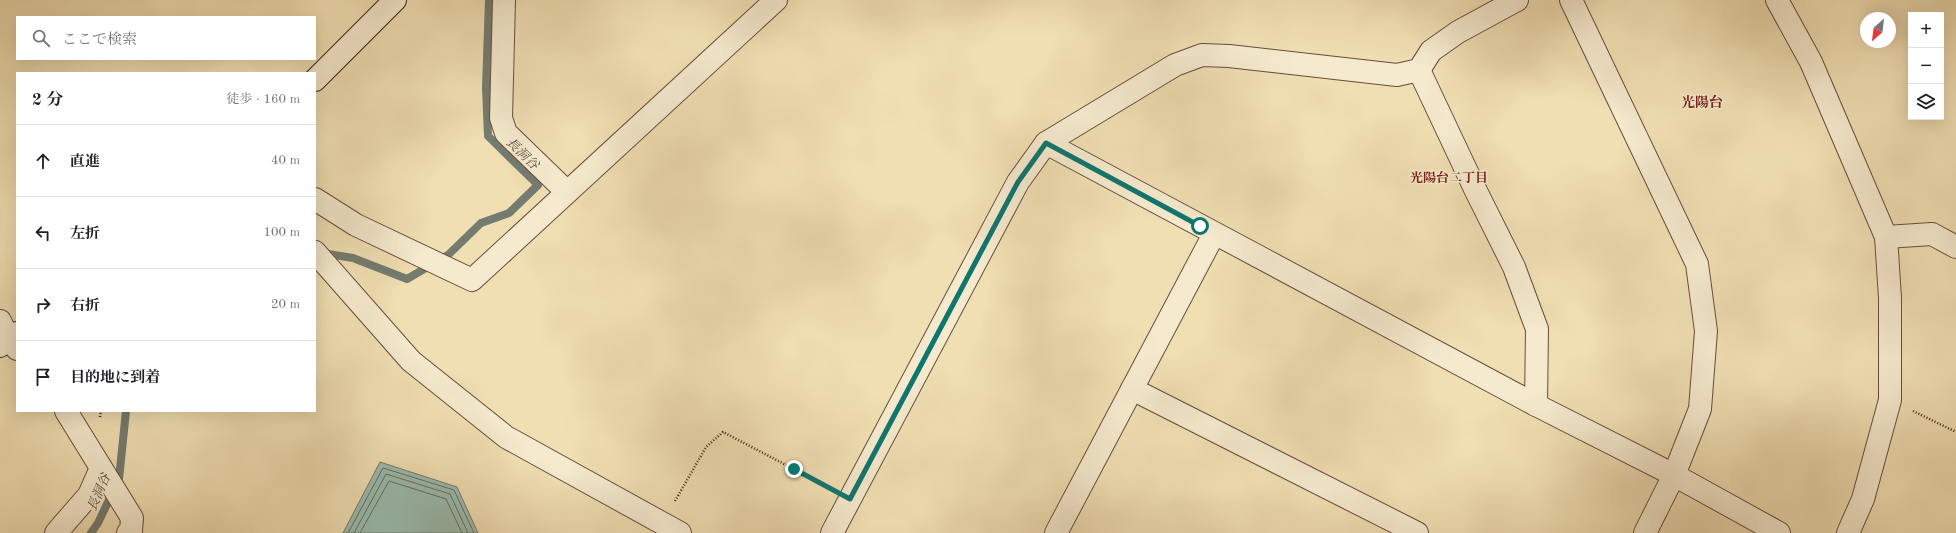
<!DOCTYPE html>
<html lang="ja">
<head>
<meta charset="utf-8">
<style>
  body { margin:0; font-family:"Old Standard TT","Noto Serif JP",serif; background:#f2f2f2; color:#202124 }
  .controls { position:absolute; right:12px; top:12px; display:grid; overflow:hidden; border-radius:0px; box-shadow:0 4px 16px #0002 }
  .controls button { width:36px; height:36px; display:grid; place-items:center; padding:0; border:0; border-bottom:1px solid #e0e0e0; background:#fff; color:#202124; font:20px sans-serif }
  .compass { position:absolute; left:1860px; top:12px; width:36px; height:36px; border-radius:50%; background:#fff; box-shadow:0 4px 16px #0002; rotate:208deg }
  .stop { position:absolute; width:12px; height:12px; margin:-9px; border:3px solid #0f766e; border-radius:50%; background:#fff }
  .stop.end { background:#0f766e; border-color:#fff; box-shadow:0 1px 4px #0008 }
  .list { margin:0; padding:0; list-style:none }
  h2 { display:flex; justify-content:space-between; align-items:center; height:52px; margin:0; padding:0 16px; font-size:17px }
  h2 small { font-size:13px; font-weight:400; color:#757577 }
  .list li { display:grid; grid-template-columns:26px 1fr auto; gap:12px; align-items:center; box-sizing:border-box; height:72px; padding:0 16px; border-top:1px solid #e0e0e0 }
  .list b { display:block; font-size:15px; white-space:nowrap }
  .list em { font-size:13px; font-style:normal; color:#757577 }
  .icon { flex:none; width:22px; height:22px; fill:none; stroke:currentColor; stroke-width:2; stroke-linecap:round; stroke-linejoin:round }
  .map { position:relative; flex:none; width:1956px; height:533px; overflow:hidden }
  .search { position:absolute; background:#fff; box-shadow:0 4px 16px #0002; left:16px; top:16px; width:300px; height:44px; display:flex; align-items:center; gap:10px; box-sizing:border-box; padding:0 14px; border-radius:0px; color:#757577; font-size:15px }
  .panel { position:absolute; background:#fff; box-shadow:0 4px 16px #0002; left:16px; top:72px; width:300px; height:340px; border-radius:0px }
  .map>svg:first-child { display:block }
  .water { fill:#9abcb0; stroke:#747c70 }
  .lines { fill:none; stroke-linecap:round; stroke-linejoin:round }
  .shore { stroke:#6a6c60; stroke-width:1 }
  .stream { stroke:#747c70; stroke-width:8 }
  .minor-casing { stroke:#684d3a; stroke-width:24 }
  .tertiary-casing { stroke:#684d3a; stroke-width:24 }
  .secondary-casing { stroke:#3a1c11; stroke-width:24 }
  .path { stroke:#3a1c11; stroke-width:2.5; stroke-dasharray:1 2; stroke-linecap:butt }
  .minor { stroke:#f5eace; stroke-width:22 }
  .tertiary { stroke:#f5eace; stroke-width:22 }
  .secondary { stroke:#f5eace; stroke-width:22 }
  .route { stroke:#0f766e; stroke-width:5 }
  .labels { text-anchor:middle; stroke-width:3; stroke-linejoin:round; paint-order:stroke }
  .water-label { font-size:13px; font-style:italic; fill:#574c41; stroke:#f5eace }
  .neighbourhood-label { font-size:13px; font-weight:bold; fill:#7a1f14; stroke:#f5eace }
  .quarter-label { font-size:14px; font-weight:bold; fill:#7a1f14; stroke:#f5eace }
</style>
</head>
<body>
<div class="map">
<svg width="1956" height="533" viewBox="0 0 1956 533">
  <rect width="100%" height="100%" fill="#f0dfb3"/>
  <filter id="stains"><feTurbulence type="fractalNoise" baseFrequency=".005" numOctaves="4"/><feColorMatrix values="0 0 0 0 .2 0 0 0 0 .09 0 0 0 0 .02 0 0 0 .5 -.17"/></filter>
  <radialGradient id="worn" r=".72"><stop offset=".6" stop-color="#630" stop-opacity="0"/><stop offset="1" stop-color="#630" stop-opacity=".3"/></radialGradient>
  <path class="water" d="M380 462 457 487 478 533H343Z"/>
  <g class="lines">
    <g class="shore">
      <path d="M348 533 383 468 454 490 474 533"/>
      <path d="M354 533 386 474 450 494 468 533"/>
      <path d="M360 533 389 481 446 499 462 533"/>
    </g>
    <g class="stream">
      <path d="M322 253 353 258 407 279 448 255 481 223 509 213 538 185 488 136 486 87 489 0"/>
      <path d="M91 533 98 523 119 479 126 411"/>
    </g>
    <defs>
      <g id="minor">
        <path d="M504 0 501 118 506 133 567 192"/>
        <path d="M1571 0 1697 264 1706 331 1700 409 1674 475 1645 533"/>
        <path d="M1419 70 1476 191 1514 267 1537 329 1536 405"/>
        <path d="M1046 143 1536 405 1674 475 1779 533"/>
        <path d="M315 199 356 225 472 280 776 0"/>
        <path d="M1886 237 1932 234 1956 247"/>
        <path d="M0 321 9 339 17 349"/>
        <path d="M1132 389 1417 533"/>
        <path d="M66 411 132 518 131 531 128 533"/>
        <path d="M56 533 89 495 101 468"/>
        <path d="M832 533 1018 182 1046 143 1175 65 1202 55 1229 56 1397 75 1419 70 1431 51 1458 32 1517 0"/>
        <path d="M1056 533 1214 234"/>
      </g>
      <g id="tertiary">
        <path d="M1777 0 1811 62 1886 237 1890 298V400L1863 499 1848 533"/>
        <path d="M315 252 411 361 506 437 680 533"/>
      </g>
      <g id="secondary">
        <path d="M315 80 395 0"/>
        <path d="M0 346 17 333"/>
      </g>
    </defs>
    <use href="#minor" class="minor-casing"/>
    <use href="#tertiary" class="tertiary-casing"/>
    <use href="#secondary" class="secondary-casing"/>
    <g class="path">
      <path d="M1913 411 1956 432"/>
      <path d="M100 417 101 411"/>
      <path d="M675 501 706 447 723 432 828 487"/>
    </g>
    <use href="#minor" class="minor"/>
    <use href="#tertiary" class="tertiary"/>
    <use href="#secondary" class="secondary"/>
  </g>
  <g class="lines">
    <path class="route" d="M794 469 850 499 1018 182 1046 143 1200 226"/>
  </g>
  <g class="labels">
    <g class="water-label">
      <text transform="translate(523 153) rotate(44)" y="5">長洞谷</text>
      <text transform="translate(98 492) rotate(-67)" y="5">長洞谷</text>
    </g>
    <g class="neighbourhood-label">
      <text x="1449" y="182">光陽台二丁目</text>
    </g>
    <g class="quarter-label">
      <text x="1702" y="107">光陽台</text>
    </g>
  </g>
  <rect width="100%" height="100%" filter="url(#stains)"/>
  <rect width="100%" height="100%" fill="url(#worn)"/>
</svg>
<div class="controls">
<button>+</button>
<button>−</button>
<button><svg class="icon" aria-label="layers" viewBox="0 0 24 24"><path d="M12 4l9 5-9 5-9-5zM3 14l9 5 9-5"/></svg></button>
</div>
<svg class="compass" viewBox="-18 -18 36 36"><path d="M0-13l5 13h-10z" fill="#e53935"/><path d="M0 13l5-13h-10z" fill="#757577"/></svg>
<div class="stop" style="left:1200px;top:226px"></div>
<div class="stop end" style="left:794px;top:469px"></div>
<div class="search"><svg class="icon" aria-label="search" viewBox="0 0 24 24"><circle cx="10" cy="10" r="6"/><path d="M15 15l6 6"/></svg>ここで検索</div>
<section class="panel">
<h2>2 分<small>徒歩 · 160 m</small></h2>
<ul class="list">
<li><svg class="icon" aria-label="ahead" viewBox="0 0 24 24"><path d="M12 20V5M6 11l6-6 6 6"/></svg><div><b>直進</b></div><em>40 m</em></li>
<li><svg class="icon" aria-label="left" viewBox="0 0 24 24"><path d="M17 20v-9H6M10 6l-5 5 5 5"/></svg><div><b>左折</b></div><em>100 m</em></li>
<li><svg class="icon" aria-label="right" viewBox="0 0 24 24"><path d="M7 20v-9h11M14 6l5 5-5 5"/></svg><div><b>右折</b></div><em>20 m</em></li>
<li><svg class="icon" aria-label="arrive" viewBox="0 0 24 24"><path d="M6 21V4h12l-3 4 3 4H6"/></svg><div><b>目的地に到着</b></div></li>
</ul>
</section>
</div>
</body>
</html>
